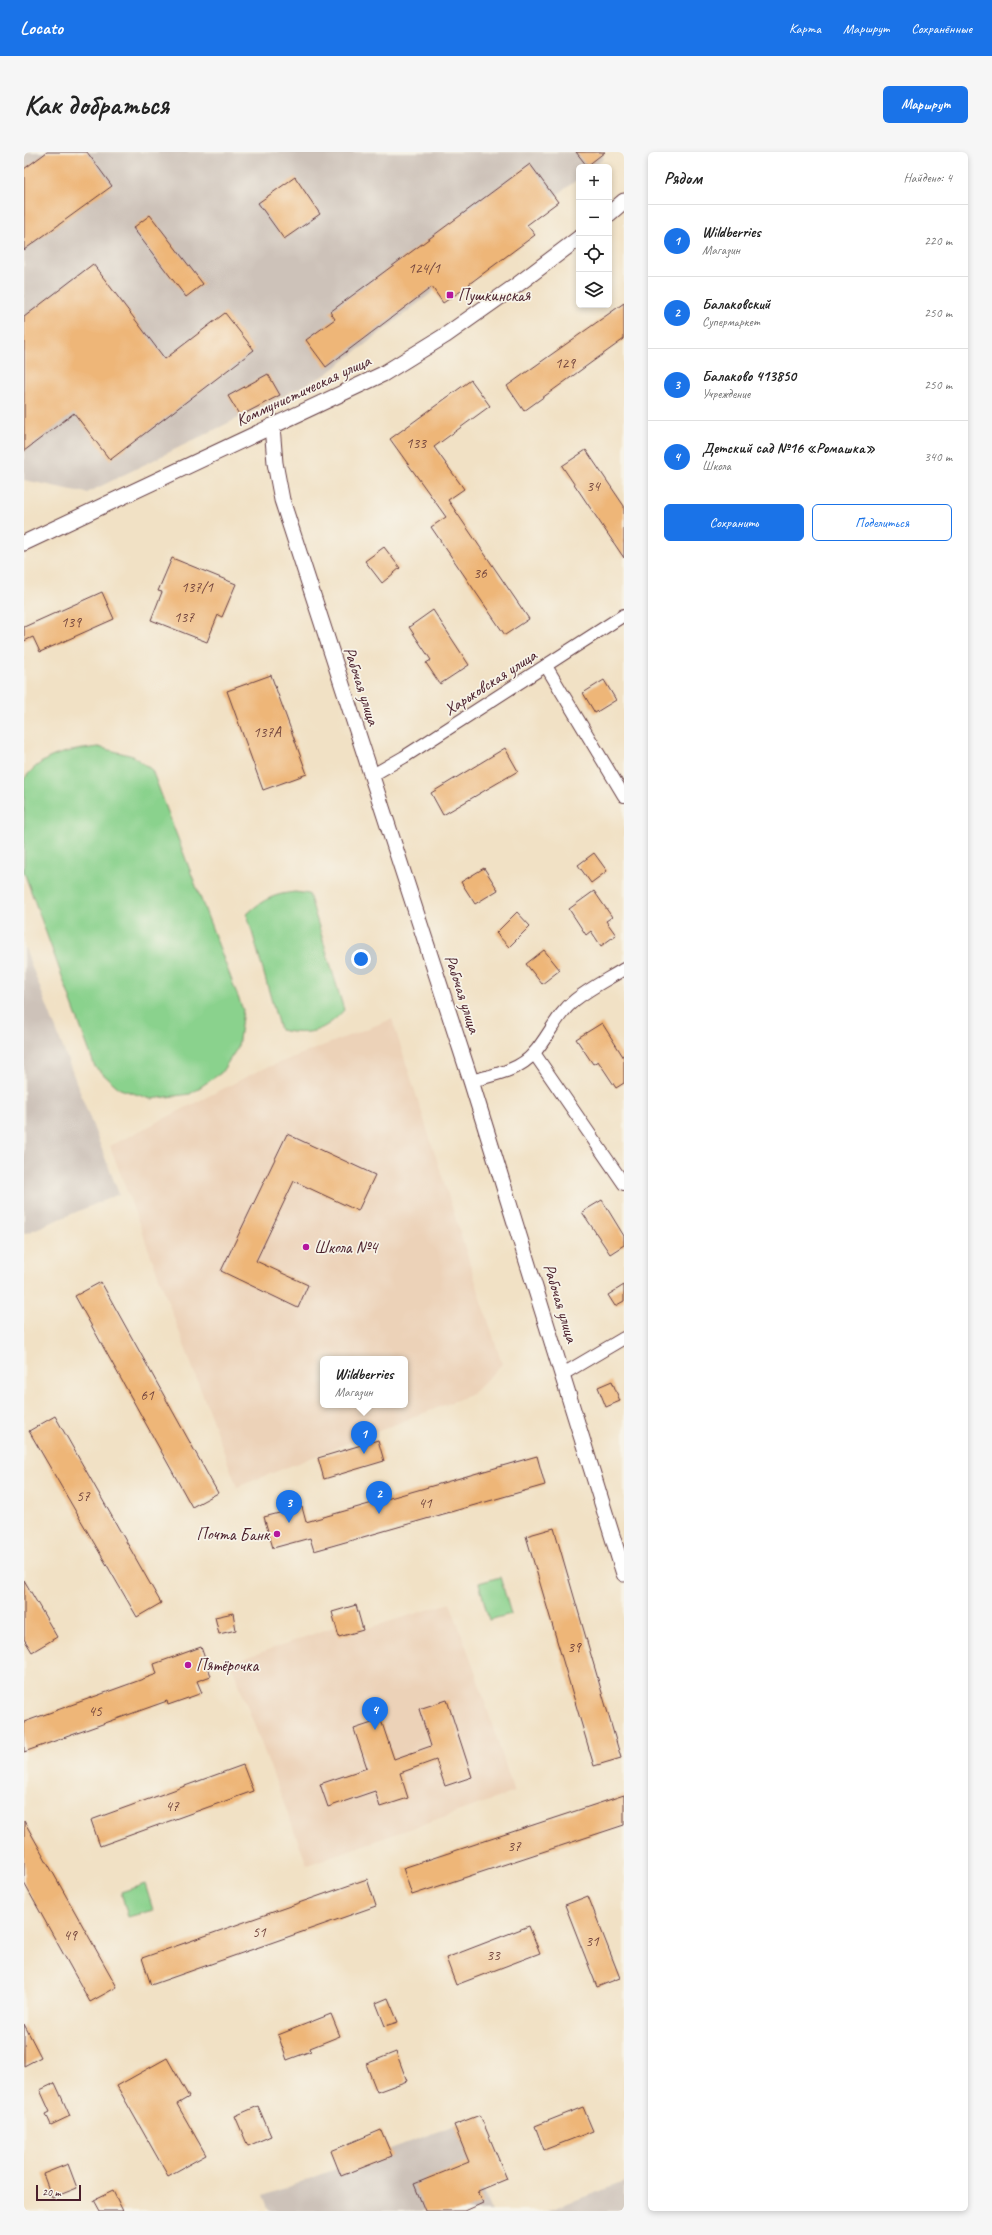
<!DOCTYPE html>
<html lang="ru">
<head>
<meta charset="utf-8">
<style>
  body { margin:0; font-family:Caveat,sans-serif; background:#f6f6f6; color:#222 }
  .controls { position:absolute; right:12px; top:12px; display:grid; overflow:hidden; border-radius:6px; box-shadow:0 2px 6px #0003 }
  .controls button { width:36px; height:36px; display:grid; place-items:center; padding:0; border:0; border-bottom:1px solid #e0e0e0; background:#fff; color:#222; font:20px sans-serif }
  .scale { position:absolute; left:12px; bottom:10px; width:45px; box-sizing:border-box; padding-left:4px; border:2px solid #4a1f2b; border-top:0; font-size:11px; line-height:14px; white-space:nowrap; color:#4a1f2b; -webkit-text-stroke:3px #f7f3e8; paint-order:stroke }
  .you { position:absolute; left:337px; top:807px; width:14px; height:14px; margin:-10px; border:3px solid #fff; border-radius:50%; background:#1a73e8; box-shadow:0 0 0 6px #1a73e833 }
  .badge { display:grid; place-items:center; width:26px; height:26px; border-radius:50%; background:#1a73e8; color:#fff; font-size:13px; font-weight:700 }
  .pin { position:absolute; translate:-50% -33px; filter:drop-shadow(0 1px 2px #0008) }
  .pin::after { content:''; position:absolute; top:21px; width:14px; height:12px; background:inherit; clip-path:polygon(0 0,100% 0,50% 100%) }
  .popup { position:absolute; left:296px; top:1204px; width:88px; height:52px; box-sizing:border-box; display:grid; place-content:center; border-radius:6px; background:#fff; filter:drop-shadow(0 1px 3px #0005); font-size:13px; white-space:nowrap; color:#767676 }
  .popup b { font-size:15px; color:#222 }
  .popup::after { content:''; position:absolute; left:50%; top:100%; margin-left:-8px; border:8px solid transparent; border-top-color:#fff }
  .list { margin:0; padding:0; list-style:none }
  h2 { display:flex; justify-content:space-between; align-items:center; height:52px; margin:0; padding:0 16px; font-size:17px }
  h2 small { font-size:13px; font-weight:400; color:#767676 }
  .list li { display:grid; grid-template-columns:26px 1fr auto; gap:12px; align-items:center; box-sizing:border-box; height:72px; padding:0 16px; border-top:1px solid #e0e0e0 }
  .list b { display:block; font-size:15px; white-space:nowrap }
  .list p { margin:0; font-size:13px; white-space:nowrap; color:#767676 }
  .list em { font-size:13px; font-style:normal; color:#767676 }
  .actions { display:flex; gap:8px; padding:12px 16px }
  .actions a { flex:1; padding:9px 0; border:1px solid #1a73e8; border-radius:6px; text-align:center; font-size:14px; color:#1a73e8 }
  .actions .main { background:#1a73e8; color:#fff }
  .icon { flex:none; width:22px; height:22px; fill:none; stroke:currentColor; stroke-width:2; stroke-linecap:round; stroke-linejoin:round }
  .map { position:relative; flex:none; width:600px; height:2059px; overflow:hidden; border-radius:6px }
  header { display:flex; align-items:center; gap:24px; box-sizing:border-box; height:56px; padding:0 20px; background:#1a73e8; color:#fff }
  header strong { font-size:19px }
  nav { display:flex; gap:22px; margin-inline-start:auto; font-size:14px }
  .intro { display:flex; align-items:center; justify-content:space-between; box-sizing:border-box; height:96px; padding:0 24px }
  h1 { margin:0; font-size:28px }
  .button { padding:10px 18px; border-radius:6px; background:#1a73e8; color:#fff; font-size:14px; font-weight:700 }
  main { display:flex; gap:24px; padding:0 24px }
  aside { flex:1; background:#fff; border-radius:6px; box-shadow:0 2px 6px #0003 }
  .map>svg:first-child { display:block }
  .built { fill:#ecd2b8; fill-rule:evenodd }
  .industrial { fill:#cdc2b9 }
  .green { fill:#8ad28d; stroke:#6a785c }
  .building { fill:#eeb678 }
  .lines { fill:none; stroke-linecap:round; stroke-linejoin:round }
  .minor-casing { stroke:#633c42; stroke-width:14 }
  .tertiary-casing { stroke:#633c42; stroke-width:17 }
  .minor { stroke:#fff; stroke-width:12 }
  .tertiary { stroke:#fff; stroke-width:15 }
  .poi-dot { fill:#b5179e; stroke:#f7f3e8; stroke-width:1.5 }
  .labels { text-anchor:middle; stroke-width:3.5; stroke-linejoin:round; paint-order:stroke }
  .number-label { font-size:15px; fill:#73453e }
  .poi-label { font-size:17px; fill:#4a1f2b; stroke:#f7f3e8; text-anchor:start }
  .street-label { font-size:17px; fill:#4a1f2b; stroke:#f7f3e8 }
</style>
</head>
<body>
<header>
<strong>Locato</strong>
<nav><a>Карта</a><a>Маршрут</a><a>Сохранённые</a></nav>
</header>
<div class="intro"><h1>Как добраться</h1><a class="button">Маршрут</a></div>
<main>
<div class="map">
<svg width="600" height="2059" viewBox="0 0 600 2059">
  <rect width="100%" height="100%" fill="#f7f3e8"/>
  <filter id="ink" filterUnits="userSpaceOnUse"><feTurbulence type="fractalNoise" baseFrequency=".025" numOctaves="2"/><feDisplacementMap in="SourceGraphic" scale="8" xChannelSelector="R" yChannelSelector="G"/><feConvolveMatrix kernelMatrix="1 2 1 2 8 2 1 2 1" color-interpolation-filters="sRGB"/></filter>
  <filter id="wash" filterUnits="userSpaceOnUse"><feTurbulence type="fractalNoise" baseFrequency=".012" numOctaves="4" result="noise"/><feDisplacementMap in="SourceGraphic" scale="16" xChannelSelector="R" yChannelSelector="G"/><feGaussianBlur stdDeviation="0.9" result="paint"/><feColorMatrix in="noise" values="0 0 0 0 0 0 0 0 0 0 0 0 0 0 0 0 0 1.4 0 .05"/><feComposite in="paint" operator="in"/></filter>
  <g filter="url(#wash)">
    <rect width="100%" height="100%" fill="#f1e1c5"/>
    <g class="built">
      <path d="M368 867 478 1212 448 1242 213 1335 86 994 234 919ZM299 1207H381V1253H299Z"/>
      <path d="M426 1451 450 1516 490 1640 283 1713 207 1511 312 1474 315 1485Z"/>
    </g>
    <g class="industrial">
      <path d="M0 0H575L580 6 569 15H555V26L303 222 63 341 0 328Z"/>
      <path d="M0 794 95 1042 0 1082Z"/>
      <path d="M431 1973 467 2059H245L239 2044Z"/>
      <path d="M600 2030V2059H523Z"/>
    </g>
    <g class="green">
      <path d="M74 595 109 604 128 618 219 858 214 895 197 921 166 942 127 947 96 937 71 915 0 720V627C20 601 44 599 74 595Z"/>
      <path d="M271 740 285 742 320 858C300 880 285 884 256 878L223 762C238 748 250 742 271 740Z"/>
      <path d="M476 1425 487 1462 465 1468 455 1431Z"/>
      <path d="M121 1732 129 1758 104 1765 97 1740Z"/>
    </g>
    <g id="blocks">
      <g class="building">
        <path d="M23 0H63L88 34 0 98V17Z"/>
        <path d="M552 0H581L563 14Z"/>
        <path d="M506 12 534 50 503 73 511 83 445 132 446 133 419 151 408 135 302 215 282 188 311 167 306 160Z"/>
        <path d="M271 25 296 62 260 87 234 51Z"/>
        <path d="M126 63 179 132 162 145 109 76Z"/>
        <path d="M69 112 141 207 201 161 230 198 86 308 50 261 0 299V165Z"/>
        <path d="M600 151V187L500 259 483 234Z"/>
        <path d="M244 222 256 243 216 264 204 244Z"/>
        <path d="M447 228 466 254 410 295 440 337 424 348 505 467 481 483 407 375 422 365 366 287Z"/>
        <path d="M562 298 600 354V406L538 314Z"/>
        <path d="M360 395 376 416 358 431 341 409Z"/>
        <path d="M148 406 212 432 198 465 194 463 183 490 127 468 138 440 134 439Z"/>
        <path d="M78 440 90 467 16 500 9 485 0 489V475Z"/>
        <path d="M409 458 445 513 416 532 402 511 407 508 385 475Z"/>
        <path d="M247 523 283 622 239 638 203 539Z"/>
        <path d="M580 528 592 548 571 561 559 541Z"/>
        <path d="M481 596 494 619 419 663 407 641Z"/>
        <path d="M570 701 583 719 567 731 554 713Z"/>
        <path d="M460 716 474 738 451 752 437 730Z"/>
        <path d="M570 739 588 765 582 769 592 783 577 794 567 779 562 783 545 757Z"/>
        <path d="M493 760 506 774 485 795 472 781Z"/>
        <path d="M520 798 536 818 518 832 502 812Z"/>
        <path d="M578 871 600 906V931L592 936 574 909 569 912 552 887Z"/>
        <path d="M263 982 351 1023 334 1059 270 1029 232 1109 284 1133 274 1156 197 1119Z"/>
        <path d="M578 1048 600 1084V1093L586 1102 558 1060Z"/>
        <path d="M77 1130 194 1341 168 1355 51 1144Z"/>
        <path d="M600 1133V1149L591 1154 584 1143Z"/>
        <path d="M588 1229 596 1249 582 1255 574 1235Z"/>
        <path d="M31 1264 137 1451 113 1465 5 1279Z"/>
        <path d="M354 1288 360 1309 300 1327 294 1306Z"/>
        <path d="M513 1304 521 1333 290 1399 286 1386 249 1396 240 1365 278 1355 282 1370Z"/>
        <path d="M530 1376 597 1606 570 1614 502 1384Z"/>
        <path d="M0 1428 33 1485 8 1500 0 1487Z"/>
        <path d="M332 1453 339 1478 315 1485 308 1460Z"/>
        <path d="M209 1461 212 1478 195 1482 191 1465Z"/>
        <path d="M177 1495 187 1524 173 1529 178 1541 144 1553 143 1549 0 1600V1570L133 1522 130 1512Z"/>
        <path d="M423 1548 448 1625 421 1634 412 1608 376 1621 384 1646 356 1655 351 1639 304 1655 296 1632 343 1616 330 1577 357 1568 370 1607 407 1594 395 1557Z"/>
        <path d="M219 1613 229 1639 76 1694 67 1668Z"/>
        <path d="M600 1643V1673L388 1743 379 1716Z"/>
        <path d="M0 1669 93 1835 66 1850 0 1731Z"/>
        <path d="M343 1727 352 1754 127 1833 118 1806Z"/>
        <path d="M564 1744 596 1826 573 1835 541 1753Z"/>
        <path d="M505 1774 516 1801 432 1833 422 1806Z"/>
        <path d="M364 1846 374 1870 361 1874 352 1851Z"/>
        <path d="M307 1862 316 1884 286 1896 287 1899 263 1908 254 1883Z"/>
        <path d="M0 1872 17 1905 0 1914Z"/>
        <path d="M372 1900 383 1929 353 1940 342 1912Z"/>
        <path d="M143 1906 165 1945 153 1952 182 2003 144 2024 93 1934Z"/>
        <path d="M31 1931 46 1964 27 1973 22 1962 26 1960 16 1938Z"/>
        <path d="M234 1954 247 1984 224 1994 211 1964Z"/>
        <path d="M559 1955 569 1979 520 1998 511 1974Z"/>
        <path d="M456 1963 483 2027 454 2039 459 2051 441 2059H401L390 2032 445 2010 430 1973Z"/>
        <path d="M357 1978 368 2004 317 2024 307 1999Z"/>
        <path d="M44 2012 53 2036 28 2046 19 2022Z"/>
        <path d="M89 2039 99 2059H76L70 2048Z"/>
      </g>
    </g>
  </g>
  <g filter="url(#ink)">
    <use href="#blocks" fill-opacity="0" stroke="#633c42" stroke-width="1"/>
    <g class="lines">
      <defs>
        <g id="minor">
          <path d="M522 514 600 644"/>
          <path d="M347 624 380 605 600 463"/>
          <path d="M510 901 600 1032"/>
          <path d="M447 929C469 923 495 919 510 901 525 884 533 862 551 848 566 836 584 827 600 817"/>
          <path d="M539 1222 600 1186"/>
        </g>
        <g id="tertiary">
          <path d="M585 62 600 49"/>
          <path d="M248 274 251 311 258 348 447 929 600 1422"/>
          <path d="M0 391 359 222 422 183 493 133 555 86"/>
        </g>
      </defs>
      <use href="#minor" class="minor-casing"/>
      <use href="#tertiary" class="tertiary-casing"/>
      <use href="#minor" class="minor"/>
      <use href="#tertiary" class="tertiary"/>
    </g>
  </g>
  <g class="poi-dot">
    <rect x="422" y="139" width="8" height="8" rx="2"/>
    <circle cx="282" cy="1095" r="4"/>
    <circle cx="253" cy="1382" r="4"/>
    <circle cx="164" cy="1513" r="4"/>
  </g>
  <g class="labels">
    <g class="number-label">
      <text x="400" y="121">124/1</text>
      <text x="541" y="216">129</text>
      <text x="392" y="296">133</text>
      <text x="569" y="339">34</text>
      <text x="456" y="426">36</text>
      <text x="173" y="440">137/1</text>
      <text x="160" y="470">137</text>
      <text x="47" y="475">139</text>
      <text x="243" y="585">137А</text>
      <text x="123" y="1248">61</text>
      <text x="59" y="1349">57</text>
      <text x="401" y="1356">41</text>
      <text x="550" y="1500">39</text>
      <text x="71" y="1564">45</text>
      <text x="148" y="1659">47</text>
      <text x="490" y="1699">37</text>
      <text x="235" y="1785">51</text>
      <text x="46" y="1788">49</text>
      <text x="568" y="1794">31</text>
      <text x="469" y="1808">33</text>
    </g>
    <g class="poi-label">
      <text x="434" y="149">Пушкинская</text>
      <text x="290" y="1101">Школа №4</text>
      <text x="245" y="1388" text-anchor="end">Почта Банк</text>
      <text x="172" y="1519">Пятёрочка</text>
    </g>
    <g class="street-label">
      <text transform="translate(279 238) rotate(-25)" y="6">Коммунистическая улица</text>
      <text transform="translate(466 530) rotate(-33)" y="6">Харьковская улица</text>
      <text transform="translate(338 534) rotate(72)" y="6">Рабочая улица</text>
      <text transform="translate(439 842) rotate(72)" y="6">Рабочая улица</text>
      <text transform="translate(537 1151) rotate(73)" y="6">Рабочая улица</text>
    </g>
  </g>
</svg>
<div class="controls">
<button>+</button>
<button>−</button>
<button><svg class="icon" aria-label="locate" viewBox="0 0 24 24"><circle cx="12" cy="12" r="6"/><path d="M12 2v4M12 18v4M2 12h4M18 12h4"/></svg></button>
<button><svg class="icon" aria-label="layers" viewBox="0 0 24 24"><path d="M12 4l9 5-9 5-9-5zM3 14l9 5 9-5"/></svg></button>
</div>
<div class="scale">20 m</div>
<div class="you"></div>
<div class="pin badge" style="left:340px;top:1302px">1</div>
<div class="popup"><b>Wildberries</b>Магазин</div>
<div class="pin badge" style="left:355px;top:1362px">2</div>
<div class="pin badge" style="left:265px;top:1371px">3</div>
<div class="pin badge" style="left:351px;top:1578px">4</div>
</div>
<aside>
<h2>Рядом<small>Найдено: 4</small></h2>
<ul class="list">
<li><span class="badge">1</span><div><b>Wildberries</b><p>Магазин</p></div><em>220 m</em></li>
<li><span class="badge">2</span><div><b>Балаковский</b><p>Супермаркет</p></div><em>250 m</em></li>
<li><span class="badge">3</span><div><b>Балаково 413850</b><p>Учреждение</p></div><em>250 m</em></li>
<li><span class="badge">4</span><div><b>Детский сад №16 «Ромашка»</b><p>Школа</p></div><em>340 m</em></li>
</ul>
<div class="actions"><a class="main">Сохранить</a><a>Поделиться</a></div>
</aside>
</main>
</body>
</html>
